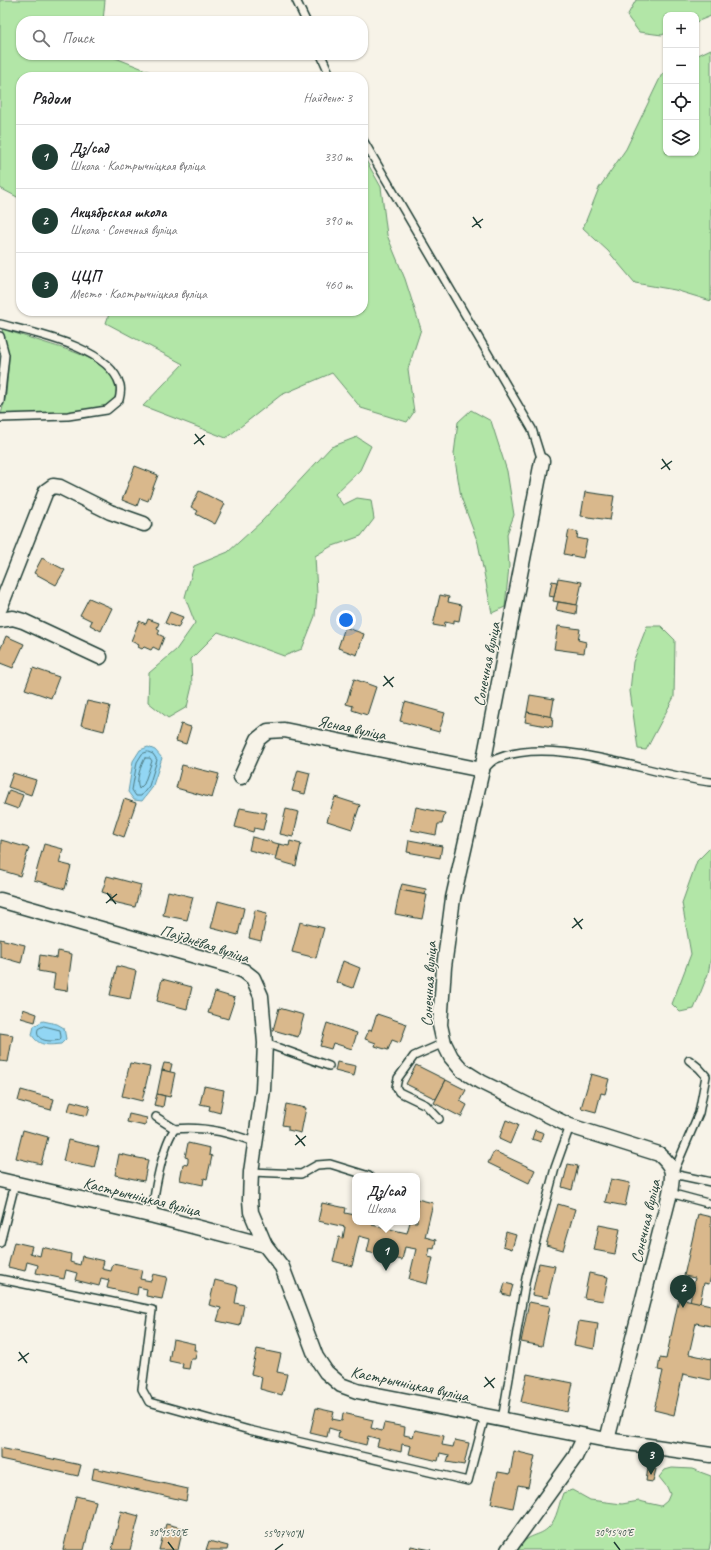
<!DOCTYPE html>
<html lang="ru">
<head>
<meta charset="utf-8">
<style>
  body { margin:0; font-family:Caveat,sans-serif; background:#f6f6f6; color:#202124 }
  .controls { position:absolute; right:12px; top:12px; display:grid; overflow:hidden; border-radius:8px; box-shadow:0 1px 3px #0004 }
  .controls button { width:36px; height:36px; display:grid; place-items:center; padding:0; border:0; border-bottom:1px solid #e0e0e0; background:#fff; color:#202124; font:20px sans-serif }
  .you { position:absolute; left:346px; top:620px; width:14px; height:14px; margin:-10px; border:3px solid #fff; border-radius:50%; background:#1a73e8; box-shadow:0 0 0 6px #1a73e833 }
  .badge { display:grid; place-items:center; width:26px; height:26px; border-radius:50%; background:#1f3d34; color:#fff; font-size:13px; font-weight:700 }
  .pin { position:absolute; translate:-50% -33px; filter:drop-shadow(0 1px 2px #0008) }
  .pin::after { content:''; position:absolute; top:21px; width:14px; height:12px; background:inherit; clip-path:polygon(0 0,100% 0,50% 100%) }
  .popup { position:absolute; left:352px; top:1173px; width:68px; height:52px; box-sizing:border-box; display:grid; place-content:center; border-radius:8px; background:#fff; filter:drop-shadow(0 1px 3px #0005); font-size:13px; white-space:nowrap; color:#757577 }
  .popup b { font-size:15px; color:#202124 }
  .popup::after { content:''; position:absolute; left:50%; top:100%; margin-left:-8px; border:8px solid transparent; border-top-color:#fff }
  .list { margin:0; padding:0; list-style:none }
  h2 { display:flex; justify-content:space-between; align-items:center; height:52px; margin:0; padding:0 16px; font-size:17px }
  h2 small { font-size:13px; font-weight:400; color:#757577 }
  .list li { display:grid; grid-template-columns:26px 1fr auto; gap:12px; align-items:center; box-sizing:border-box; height:64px; padding:0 16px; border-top:1px solid #e0e0e0 }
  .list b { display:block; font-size:15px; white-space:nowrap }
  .list p { margin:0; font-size:13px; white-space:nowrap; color:#757577 }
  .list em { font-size:13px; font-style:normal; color:#757577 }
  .icon { flex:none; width:22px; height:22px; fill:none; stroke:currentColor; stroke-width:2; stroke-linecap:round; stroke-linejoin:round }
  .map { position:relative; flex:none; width:711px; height:1550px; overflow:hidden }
  .search { position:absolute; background:#fff; box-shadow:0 1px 3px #0004; left:16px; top:16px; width:352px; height:44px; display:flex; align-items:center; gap:10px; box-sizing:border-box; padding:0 14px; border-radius:16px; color:#757577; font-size:15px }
  .panel { position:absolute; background:#fff; box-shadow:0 1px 3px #0004; left:16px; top:72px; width:352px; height:244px; border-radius:16px }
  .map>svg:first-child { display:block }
  .green { fill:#b2e6a7; stroke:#68926e }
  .water { fill:#92d6f4; stroke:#6499a7 }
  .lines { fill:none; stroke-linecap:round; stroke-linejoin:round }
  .shore { stroke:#4d7a81; stroke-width:1 }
  .building { fill:#d9b88c; stroke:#1f3d34 }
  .lane-casing { stroke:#1f3d34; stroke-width:10 }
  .street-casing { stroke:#1f3d34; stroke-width:17 }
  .lane { stroke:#f7f3e8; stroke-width:7 }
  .street { stroke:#f7f3e8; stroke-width:14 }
  .ticks { fill:none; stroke:#1f3d34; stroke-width:1.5 }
  .labels { text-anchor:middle; stroke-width:3; stroke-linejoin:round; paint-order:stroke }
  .street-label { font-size:16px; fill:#1f3d34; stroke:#f7f3e8 }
  .ticks-label { font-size:10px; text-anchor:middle; fill:#1f3d34; stroke:#f7f3e8; stroke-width:3; stroke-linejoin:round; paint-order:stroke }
</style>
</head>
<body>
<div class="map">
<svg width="711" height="1550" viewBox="0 0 711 1550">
  <rect width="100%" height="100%" fill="#f7f3e8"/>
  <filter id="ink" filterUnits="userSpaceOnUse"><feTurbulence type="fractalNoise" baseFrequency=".025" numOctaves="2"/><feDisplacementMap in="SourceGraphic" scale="8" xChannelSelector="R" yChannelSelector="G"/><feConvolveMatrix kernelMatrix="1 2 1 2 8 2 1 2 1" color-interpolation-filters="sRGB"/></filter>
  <g filter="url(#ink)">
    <g class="green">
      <path d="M0 0H105L103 21H21V55H108L151 72 156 77H21V199L0 188Z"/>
      <path d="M636 0H711V16L696 22V15H666V33L662 35 639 32 627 16Z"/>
      <path d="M711 49V301L675 290 635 283 608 251 583 228 599 188 626 149 662 74 666 72V153H696V56Z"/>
      <path d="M363 155 381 187 387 235 405 279 421 329 408 369 414 412 407 422 361 408 332 373 281 395 226 438 143 406 183 364 106 323 110 311H363Z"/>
      <path d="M2 329C18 334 33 339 49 344 74 352 128 365 114 401 87 419 34 413 1 414L6 395 9 355Z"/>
      <path d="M471 410 491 421 507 471 514 515 507 534 509 566 505 607 492 613 478 543 461 497 454 454 458 422Z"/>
      <path d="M357 437 371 446 360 470 335 494 343 505 357 498 371 500 374 519 361 536 330 547 315 556 317 594 315 616 302 649 284 656 218 632 191 659 192 686 187 707 168 718 148 702 149 673 176 650 195 623 185 597 194 566 228 552 262 521 331 447Z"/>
      <path d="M647 626H661L675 640 674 697 646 750 638 749 630 691 633 662Z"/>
      <path d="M711 847V958L708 974 694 1009 680 1012 672 1004 691 954 682 903 697 861Z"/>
      <path d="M672 1468 692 1469 711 1476V1540L709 1550H517C528 1532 539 1538 549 1527 557 1519 559 1503 563 1493L572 1490 590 1500 622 1504 639 1501 661 1506 667 1501 670 1494 667 1487 659 1477 665 1470Z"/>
    </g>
    <g class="water">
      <path d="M148 747 155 750 162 758 152 788 142 801 134 800 128 792 133 761 140 750Z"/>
      <path d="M43 1021 57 1024 64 1028 66 1039 61 1044C50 1045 39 1047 32 1035L34 1026Z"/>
    </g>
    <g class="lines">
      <g class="shore">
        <path d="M148 752 153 754 157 760 149 786 141 796H136L132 790 137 762 142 754Z"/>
        <path d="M145 758H150L152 761 144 784 139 789C135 781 141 765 145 758Z"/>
        <path d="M44 1026 60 1030 61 1037 60 1040C51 1042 34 1042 38 1029Z"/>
      </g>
    </g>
    <g class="building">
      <path d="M135 466 158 475 148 501 140 498 137 506 122 500Z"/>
      <path d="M199 491 225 504 215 524 196 514 198 511 191 507Z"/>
      <path d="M585 492 614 496 610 520 581 516Z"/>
      <path d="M569 530 578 532 577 538 587 540 583 558 564 554Z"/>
      <path d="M42 558 65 570 56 585 34 573Z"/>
      <path d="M558 578 582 582 577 605 553 601Z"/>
      <path d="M552 581 557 582 554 597 549 596Z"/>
      <path d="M440 595 449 597 448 602 462 605 459 621 454 620V624L445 622 444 627 433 625Z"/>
      <path d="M89 598 112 608 101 631 90 625 92 621 80 615Z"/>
      <path d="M558 602 577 605 576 614 556 610Z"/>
      <path d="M170 612 183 617 178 628 165 623Z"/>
      <path d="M148 619 159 623 157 628 160 630 158 634 164 637 159 650 153 647 151 650 144 647 142 649 138 647 139 645 131 641 139 621 146 624Z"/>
      <path d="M558 626 580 629 578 640 586 642 584 653 554 649Z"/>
      <path d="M345 627 364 634 357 655 338 648Z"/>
      <path d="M6 636 24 644 13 668 0 663V650Z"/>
      <path d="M33 668 59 677 51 698 25 689Z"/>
      <path d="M354 679 376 687 367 715 352 710 353 706 346 704Z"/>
      <path d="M530 695 554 699 551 717 527 712Z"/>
      <path d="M87 701 110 706 104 731 81 725Z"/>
      <path d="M405 702 445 713 439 732 400 721Z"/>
      <path d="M527 712 553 717 552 727 525 722Z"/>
      <path d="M181 724 191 727 186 744 176 741Z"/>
      <path d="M182 765 219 774 212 798 176 788Z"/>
      <path d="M298 770 310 773 305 794 292 791Z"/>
      <path d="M13 773 36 780 31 795 8 787Z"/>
      <path d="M9 790 23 795 18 809 4 804Z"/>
      <path d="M335 797 360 805 352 829 327 821Z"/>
      <path d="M124 799 136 803 124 837 113 833Z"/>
      <path d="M416 807 445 813 442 824H438L436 835 411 830Z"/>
      <path d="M240 808 267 813 263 830 254 828 253 832 235 827Z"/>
      <path d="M286 809 299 812 293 837 280 834Z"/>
      <path d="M252 837 279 844 276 857 249 850Z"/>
      <path d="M1 840 29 848 20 876 0 870Z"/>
      <path d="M409 840 442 846 440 858 407 852Z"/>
      <path d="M290 841 301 844 296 866 275 860 279 844 289 846Z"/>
      <path d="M44 844 63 849 59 863 71 866 65 889 34 880Z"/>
      <path d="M107 876 141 885 135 907 109 901 111 895 102 892Z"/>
      <path d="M402 884 426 889 425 895 400 890Z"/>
      <path d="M400 890 427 895 422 919 395 914Z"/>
      <path d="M168 891 193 897 187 920 163 915Z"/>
      <path d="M218 901 244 908 238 935 211 928Z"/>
      <path d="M255 910 267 913 261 941 249 938Z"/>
      <path d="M300 922 324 928 316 958 292 952Z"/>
      <path d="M0 939 25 945 21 963 0 957Z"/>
      <path d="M58 951 72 954 67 991 53 989 55 974 38 971 40 955 57 958Z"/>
      <path d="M343 961 360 968 353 988 336 982Z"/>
      <path d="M117 966 136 971 130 999 110 995Z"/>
      <path d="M162 979 192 987 187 1009 157 1001Z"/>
      <path d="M215 992 235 998 228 1019 208 1013Z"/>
      <path d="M279 1008 304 1015 298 1037 273 1030Z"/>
      <path d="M23 1009 37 1014 35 1022 21 1018Z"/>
      <path d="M377 1014 407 1024 400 1043 392 1040 388 1050 375 1046 376 1043 365 1039 369 1030 371 1031Z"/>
      <path d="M327 1023 357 1033 352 1049 333 1043 331 1049 320 1046Z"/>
      <path d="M0 1033 13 1035 8 1062 0 1061Z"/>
      <path d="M337 1062 356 1066 354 1076 335 1071Z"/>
      <path d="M130 1063 150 1067 142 1101 122 1096Z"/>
      <path d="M164 1063 172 1064 170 1072 162 1070Z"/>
      <path d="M416 1065 446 1080 436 1099 406 1084Z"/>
      <path d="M162 1070 175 1073 170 1097 157 1094Z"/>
      <path d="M591 1074 609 1079 605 1094 601 1093 596 1112 581 1108Z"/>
      <path d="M446 1080 466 1090 460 1101 467 1105 461 1117 434 1103Z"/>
      <path d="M204 1086 224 1090 220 1113 209 1110 210 1106 200 1104Z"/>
      <path d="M21 1090 54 1099 51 1110 18 1101Z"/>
      <path d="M157 1094 165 1096 163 1107 154 1105Z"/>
      <path d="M71 1101 90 1106 87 1116 68 1111Z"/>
      <path d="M286 1104 306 1108 301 1133 288 1130V1126L282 1125Z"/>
      <path d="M129 1114 147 1118 145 1126 127 1122Z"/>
      <path d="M506 1120 518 1125 510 1144 499 1139Z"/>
      <path d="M23 1130 48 1137 41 1164 16 1158Z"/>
      <path d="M535 1130 544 1133 541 1142 532 1139Z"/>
      <path d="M68 1140 99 1147 94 1168 63 1161Z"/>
      <path d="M188 1143 210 1148 209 1155 212 1156 207 1179 204 1178 203 1185 180 1180 183 1164 187 1165 188 1162V1158L185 1157Z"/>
      <path d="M494 1151 535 1170 529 1183 488 1163Z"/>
      <path d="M119 1154 148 1160 144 1181 115 1175Z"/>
      <path d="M568 1164 578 1166 572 1190 562 1187Z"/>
      <path d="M611 1179 630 1183 625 1206 605 1202Z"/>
      <path d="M417 1199 433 1203 425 1237 436 1240 434 1249 430 1248 428 1257 433 1258 427 1284 409 1279 416 1249 405 1247 402 1260 367 1252 370 1239 359 1236 352 1266 333 1261 339 1237 343 1238 345 1227 318 1221 322 1203 346 1208 345 1213 355 1215V1222H373L372 1225 407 1233 410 1222H417Z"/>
      <path d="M558 1204 575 1209 563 1250 546 1245Z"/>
      <path d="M698 1214 711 1217V1276L709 1284 704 1283 700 1303 690 1301 695 1278 684 1276Z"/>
      <path d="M599 1225 620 1229 615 1254 594 1250Z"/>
      <path d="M506 1232 516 1235 512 1249 503 1246Z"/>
      <path d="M14 1242 32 1246 30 1253 40 1256 42 1247 71 1254 70 1262 80 1265 82 1256 104 1261 102 1269 111 1271 113 1264 142 1270 140 1279 151 1281 153 1274 167 1277 162 1299 146 1296 147 1289 138 1287 137 1295 107 1288 109 1280 101 1278 99 1286 75 1280 77 1273 66 1270 64 1279 36 1273 38 1265 27 1262 25 1271 8 1267Z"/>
      <path d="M539 1263 555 1266 548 1298 532 1295Z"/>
      <path d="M589 1273 608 1277 603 1301 584 1298Z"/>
      <path d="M215 1280 238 1286 235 1303 244 1305 240 1326 217 1321 221 1308 209 1305Z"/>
      <path d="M505 1283 513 1285 510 1296 502 1294Z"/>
      <path d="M679 1298 711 1305V1326L696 1323 689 1354 711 1359V1380L683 1374 674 1415 654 1410 663 1371 658 1370 660 1358 666 1359Z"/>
      <path d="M529 1302 550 1306 542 1346 521 1342Z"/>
      <path d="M579 1321 598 1324 594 1349 574 1345Z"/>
      <path d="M173 1339 195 1344 194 1350H197L195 1359H191L189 1369 182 1368 183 1364 169 1361Z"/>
      <path d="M257 1349 281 1354 277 1372 287 1374 282 1395 260 1389 262 1377 251 1374Z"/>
      <path d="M527 1374 573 1383 567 1412 521 1402Z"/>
      <path d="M316 1408 334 1412 332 1419 342 1421 343 1413 373 1420 371 1428 382 1431 384 1423 405 1427 404 1435 413 1437 415 1430 444 1436 442 1445 453 1447 455 1440 469 1443 464 1465 447 1462 449 1455 440 1453 438 1461 409 1454 411 1446 407 1445 402 1444 401 1452 377 1446 379 1439 368 1436 366 1445 338 1438 339 1431 329 1428 327 1437 310 1433Z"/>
      <path d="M0 1448 81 1465 78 1476 0 1459Z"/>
      <path d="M514 1451 535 1456 528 1487 518 1485 513 1508 491 1503 498 1472 510 1474Z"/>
      <path d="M94 1468 188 1489 186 1501 92 1479Z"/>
      <path d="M648 1468 656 1469 653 1482 646 1481Z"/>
      <path d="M76 1496 96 1501 84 1550H63Z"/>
      <path d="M121 1511 139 1516 130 1550H112Z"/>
      <path d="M166 1524 183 1528 178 1550H159Z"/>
      <path d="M209 1541 228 1546 227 1550H206Z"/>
      <path d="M411 1546 431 1550H410Z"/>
    </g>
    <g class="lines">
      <defs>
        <g id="lane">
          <path d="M296 0 306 21"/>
          <path d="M321 55 331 77"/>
          <path d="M363 140 532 429 542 461"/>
          <path d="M0 324C34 333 109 347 120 385 121 389 120 396 119 400L107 410 68 416 0 418"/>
          <path d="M0 336 5 355 0 402"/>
          <path d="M484 769C488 766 491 761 496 759 555 734 649 775 711 782"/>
          <path d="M265 1043 329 1066"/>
          <path d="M689 1060 699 1068 706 1076 699 1113 673 1174 711 1182"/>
          <path d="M156 1117 175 1129"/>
          <path d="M439 1119 426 1105 399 1092 396 1087 398 1078 414 1056 444 1043"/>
          <path d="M251 1172 301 1174 317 1165 330 1164 369 1176"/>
          <path d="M670 1193 711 1204"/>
          <path d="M154 1216C151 1199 164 1141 175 1129 202 1126 228 1132 254 1142"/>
          <path d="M0 1243 15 1184"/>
          <path d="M0 1279 152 1310 142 1389 149 1402 249 1430 468 1481 485 1416"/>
          <path d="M502 1420 526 1278 555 1168 570 1126"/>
        </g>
        <g id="street">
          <path d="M542 461 482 770 453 898 444 967 440 1025 444 1043 451 1057 462 1070 481 1082 570 1126 659 1154C675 1168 673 1173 670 1193L607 1440"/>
          <path d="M0 608 46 491 53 486 60 487 110 512 144 524"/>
          <path d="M0 620 13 618 23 621 100 657"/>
          <path d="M241 777 258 739 268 731 284 730 482 770"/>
          <path d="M0 900 234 967 244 971 253 978 261 996 265 1043 263 1090 251 1172 250 1200 251 1212 265 1245"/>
          <path d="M0 1180 154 1216 265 1245 282 1267 316 1357 326 1372 341 1385 357 1391 607 1440 711 1455"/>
          <path d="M508 1550 575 1457 585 1436"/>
        </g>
      </defs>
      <use href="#lane" class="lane-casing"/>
      <use href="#street" class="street-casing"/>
      <use href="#lane" class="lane"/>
      <use href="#street" class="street"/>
    </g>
  </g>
  <path class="ticks" d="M473 217 481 228M472 227 483 219M195 434 204 445M194 444 205 435M662 459 670 470M661 469 672 461M384 676 393 687M383 686 394 677M107 893 116 904M106 903 117 894M574 918 582 929M572 928 583 919M296 1135 305 1146M295 1145 306 1136M19 1352 27 1363M18 1361 29 1353M485 1377 494 1388M484 1387 495 1378M168 1542 174 1550M614 1542 620 1550M275 1550 283 1544"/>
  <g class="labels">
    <g class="street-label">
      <text transform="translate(486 664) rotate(-79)" y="6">Сонечная вуліца</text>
      <text transform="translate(352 727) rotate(12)" y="6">Ясная вуліца</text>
      <text transform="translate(205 943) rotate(18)" y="6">Паўднёвая вуліца</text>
      <text transform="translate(428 984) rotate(-87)" y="6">Сонечная вуліца</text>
      <text transform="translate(142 1196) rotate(14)" y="6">Кастрычніцкая вуліца</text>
      <text transform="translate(645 1221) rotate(-77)" y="6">Сонечная вуліца</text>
      <text transform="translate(410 1383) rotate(12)" y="6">Кастрычніцкая вуліца</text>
    </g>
  </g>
  <g class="ticks-label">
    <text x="168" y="1536">30°15'50"E</text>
    <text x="614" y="1536">30°15'40"E</text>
    <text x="283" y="1537">55°07'40"N</text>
  </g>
</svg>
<div class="controls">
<button>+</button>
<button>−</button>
<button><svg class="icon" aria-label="locate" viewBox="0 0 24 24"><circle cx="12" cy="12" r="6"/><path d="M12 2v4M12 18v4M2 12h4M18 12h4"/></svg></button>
<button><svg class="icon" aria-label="layers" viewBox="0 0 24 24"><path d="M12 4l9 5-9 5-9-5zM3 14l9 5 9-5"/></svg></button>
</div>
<div class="you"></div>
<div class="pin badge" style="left:386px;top:1271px">1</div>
<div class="popup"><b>Дз/сад</b>Школа</div>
<div class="pin badge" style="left:683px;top:1308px">2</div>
<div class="pin badge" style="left:651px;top:1475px">3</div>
<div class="search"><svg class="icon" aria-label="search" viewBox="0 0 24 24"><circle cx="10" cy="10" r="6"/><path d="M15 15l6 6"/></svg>Поиск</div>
<section class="panel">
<h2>Рядом<small>Найдено: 3</small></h2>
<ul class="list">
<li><span class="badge">1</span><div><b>Дз/сад</b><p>Школа · Кастрычніцкая вуліца</p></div><em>330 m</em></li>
<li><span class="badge">2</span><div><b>Акцябрская школа</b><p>Школа · Сонечная вуліца</p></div><em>390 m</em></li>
<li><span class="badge">3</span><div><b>ЦЦП</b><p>Место · Кастрычніцкая вуліца</p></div><em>460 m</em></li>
</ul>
</section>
</div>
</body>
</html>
